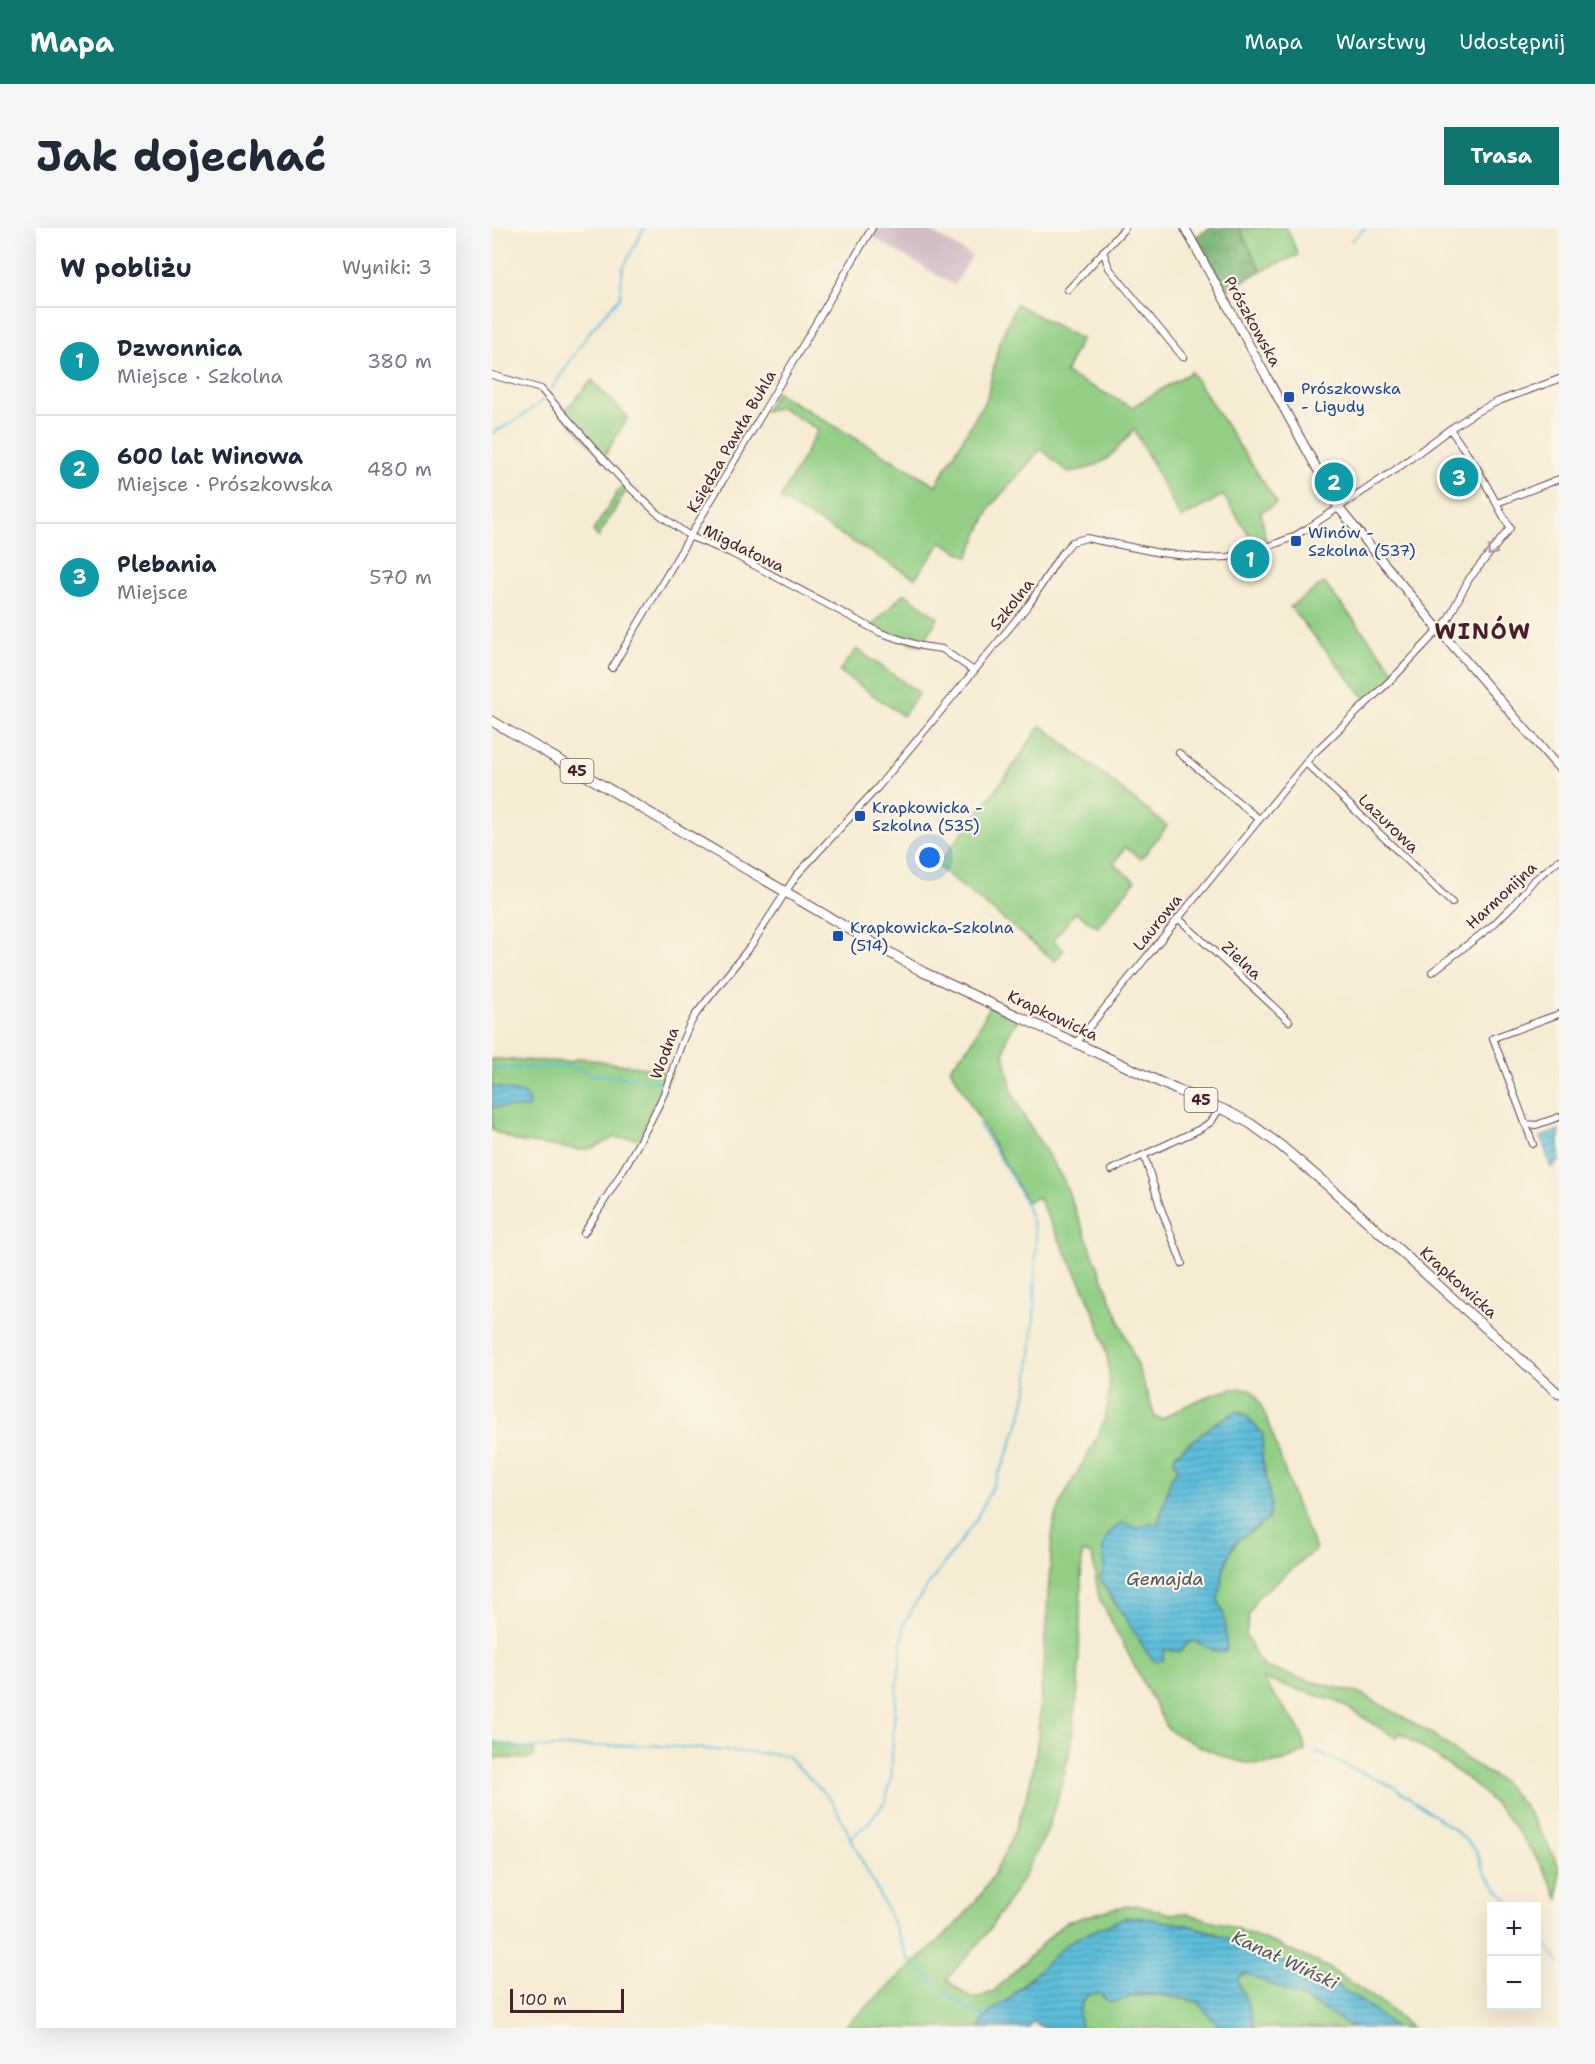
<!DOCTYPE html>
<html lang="pl">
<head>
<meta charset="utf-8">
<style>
  body { margin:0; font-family:"Shantell Sans",sans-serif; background:#f6f6f7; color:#1f2937 }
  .controls { position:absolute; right:18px; bottom:18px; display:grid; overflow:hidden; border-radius:0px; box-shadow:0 6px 24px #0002 }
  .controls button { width:54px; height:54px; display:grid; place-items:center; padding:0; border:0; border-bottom:2px solid #e0e1e3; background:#fff; color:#1f2937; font:30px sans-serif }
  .scale { position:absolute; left:18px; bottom:15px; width:114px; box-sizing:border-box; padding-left:6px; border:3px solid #4a1f2b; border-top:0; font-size:16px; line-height:21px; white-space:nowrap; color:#4a1f2b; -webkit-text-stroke:4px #fcf5e5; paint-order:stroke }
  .you { position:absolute; left:438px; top:630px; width:21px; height:21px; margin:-15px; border:4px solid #fff; border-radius:50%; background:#1a73e8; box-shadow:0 0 0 9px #1a73e833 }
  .badge { display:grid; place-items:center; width:39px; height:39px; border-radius:50%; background:#0f766e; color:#fff; font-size:20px; font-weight:700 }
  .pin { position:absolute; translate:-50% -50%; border:3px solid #fff; box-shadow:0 2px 6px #0006 }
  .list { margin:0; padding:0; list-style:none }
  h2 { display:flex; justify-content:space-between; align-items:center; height:78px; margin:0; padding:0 24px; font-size:26px }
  h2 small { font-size:20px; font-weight:400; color:#747a83 }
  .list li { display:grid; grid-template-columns:39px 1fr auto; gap:18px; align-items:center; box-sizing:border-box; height:108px; padding:0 24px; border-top:2px solid #e0e1e3 }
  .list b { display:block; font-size:22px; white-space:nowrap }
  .list p { margin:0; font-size:20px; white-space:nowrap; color:#747a83 }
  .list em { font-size:20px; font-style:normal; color:#747a83 }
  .map { position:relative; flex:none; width:1067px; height:1800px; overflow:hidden; border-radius:0px }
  header { display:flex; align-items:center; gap:36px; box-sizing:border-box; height:84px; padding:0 30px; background:#0f766e; color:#fff }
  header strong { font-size:28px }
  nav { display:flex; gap:33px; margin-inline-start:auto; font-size:21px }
  .intro { display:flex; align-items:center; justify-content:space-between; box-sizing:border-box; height:144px; padding:0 36px }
  h1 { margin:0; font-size:42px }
  .button { padding:15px 27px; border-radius:0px; background:#0f766e; color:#fff; font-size:21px; font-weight:700 }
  main { display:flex; gap:36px; padding:0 36px }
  aside { flex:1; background:#fff; border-radius:0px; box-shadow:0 6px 24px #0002 }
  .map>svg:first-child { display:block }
  .industrial { fill:#d2bdc6 }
  .grass { fill:#92cf84; stroke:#6e7758; stroke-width:1.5; fill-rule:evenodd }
  .forest { fill:url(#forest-crowns); stroke:#60684e; stroke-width:1.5 }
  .water { fill:url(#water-rules); stroke:#546e83; stroke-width:1.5 }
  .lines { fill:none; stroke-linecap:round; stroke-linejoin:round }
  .stream { stroke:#5dbedb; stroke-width:2 }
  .minor-casing { stroke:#643e44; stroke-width:8 }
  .secondary-casing { stroke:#643e44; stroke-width:10 }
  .primary-casing { stroke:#643e44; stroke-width:11 }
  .minor { stroke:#fff; stroke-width:6 }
  .secondary { stroke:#fff; stroke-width:8 }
  .primary { stroke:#fff; stroke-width:9 }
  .oneway { stroke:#ae9aa0 }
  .transit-dot { fill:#1a4fb4; stroke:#fcf5e5; stroke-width:2 }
  .labels { text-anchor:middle; stroke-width:4.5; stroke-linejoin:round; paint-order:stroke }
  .shield { fill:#fcf5e5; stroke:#7f5f63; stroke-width:1.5 }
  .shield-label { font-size:15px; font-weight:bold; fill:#4a1f2b }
  .street-label { font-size:16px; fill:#4a1f2b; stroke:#fcf5e5 }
  .transit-label { font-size:16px; fill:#164399; stroke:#fcf5e5; text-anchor:start }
  .water-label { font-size:18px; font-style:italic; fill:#515769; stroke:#fcf5e5 }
  .district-label { font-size:22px; font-weight:bold; letter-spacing:1.5px; fill:#4a1f2b; stroke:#fcf5e5 }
</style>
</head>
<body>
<header>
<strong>Mapa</strong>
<nav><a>Mapa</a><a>Warstwy</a><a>Udostępnij</a></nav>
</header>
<div class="intro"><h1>Jak dojechać</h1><a class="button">Trasa</a></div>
<main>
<aside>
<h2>W pobliżu<small>Wyniki: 3</small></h2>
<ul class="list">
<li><span class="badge" style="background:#0f9aa8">1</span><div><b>Dzwonnica</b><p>Miejsce · Szkolna</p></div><em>380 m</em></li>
<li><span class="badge" style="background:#0f9aa8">2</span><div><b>600 lat Winowa</b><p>Miejsce · Prószkowska</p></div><em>480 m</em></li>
<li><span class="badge" style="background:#0f9aa8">3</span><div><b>Plebania</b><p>Miejsce</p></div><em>570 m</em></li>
</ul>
</aside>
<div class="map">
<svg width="1067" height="1800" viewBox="0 0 1067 1800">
  <defs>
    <pattern id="forest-crowns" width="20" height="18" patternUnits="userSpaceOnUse" patternTransform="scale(1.5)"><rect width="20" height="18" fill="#75b272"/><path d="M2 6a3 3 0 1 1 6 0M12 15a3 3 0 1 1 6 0" fill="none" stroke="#62905e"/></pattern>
    <pattern id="water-rules" width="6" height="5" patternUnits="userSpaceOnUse" patternTransform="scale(1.5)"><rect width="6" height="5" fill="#5dbedb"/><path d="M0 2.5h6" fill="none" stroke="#4f9ab2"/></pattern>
  </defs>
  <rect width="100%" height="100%" fill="#fcf5e5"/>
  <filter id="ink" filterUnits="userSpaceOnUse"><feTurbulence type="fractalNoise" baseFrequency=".0167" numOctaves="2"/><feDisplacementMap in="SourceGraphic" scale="12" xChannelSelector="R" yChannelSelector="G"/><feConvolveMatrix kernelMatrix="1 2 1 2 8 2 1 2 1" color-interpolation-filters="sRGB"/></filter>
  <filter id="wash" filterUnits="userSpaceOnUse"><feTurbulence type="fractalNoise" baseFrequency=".008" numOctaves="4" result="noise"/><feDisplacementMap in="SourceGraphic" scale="24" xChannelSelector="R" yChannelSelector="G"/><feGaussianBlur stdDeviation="1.35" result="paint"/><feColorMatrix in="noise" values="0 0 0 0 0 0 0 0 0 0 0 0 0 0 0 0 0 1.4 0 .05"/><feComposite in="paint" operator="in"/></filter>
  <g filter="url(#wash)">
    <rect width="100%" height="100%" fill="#f6ebd3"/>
    <path class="industrial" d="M380 0H433L480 28 462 57 377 7Z"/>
    <g class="grass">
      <path d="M747 0H795L806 27 769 43Z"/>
      <path d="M524 76 589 111 573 145 640 179 699 144 785 275 769 284 775 320 767 322 731 267 689 291 642 201C621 227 611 241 575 244L549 221 499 278 476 329 450 314 423 350 288 271 326 202 289 179 273 183 284 164 444 257 495 170 507 115Z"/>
      <path d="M100 152 136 189 111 231 70 186Z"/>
      <path d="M132 254 137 258 106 309 101 303Z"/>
      <path d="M832 355 905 446 876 474 798 379Z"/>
      <path d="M412 365 446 390 429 418 378 400Z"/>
      <path d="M365 421 427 465 411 488 347 443Z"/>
      <path d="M549 497 675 598 649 631 633 619 622 636 643 653 605 699 584 684 561 712 572 722 563 733 445 638 515 547Z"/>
      <path d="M499 775 528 789 515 809 512 826 520 864 530 885 571 951 644 1134 663 1189 670 1191C685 1181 744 1151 760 1163 772 1172 797 1259 805 1279 811 1293 818 1307 824 1321L764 1371 757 1386 754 1407 767 1433 773 1439 803 1449 870 1466 939 1505 978 1534 1011 1554 1032 1578 1054 1613 1067 1639V1672C1051 1633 1013 1582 980 1555 958 1537 933 1521 908 1505L904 1510 847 1474 771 1451C783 1474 813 1496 813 1523 797 1533 779 1538 760 1536 737 1533 694 1514 675 1500L607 1370 600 1327 590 1324 586 1462 579 1519 567 1566 554 1606 530 1652 493 1708 455 1751C472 1768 480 1775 502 1763L572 1695 623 1680 644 1677 679 1686 694 1685 735 1697 782 1715 835 1739 890 1775 920 1800H903L880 1781 835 1751 775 1728 721 1704 696 1697 645 1689H635L603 1702 536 1751 517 1771 499 1783 491 1792 488 1800H351C373 1781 394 1760 416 1741 442 1717 469 1695 489 1666 521 1619 540 1564 546 1508L561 1298C570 1262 595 1234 609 1200 641 1124 576 1036 546 969L535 974 458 840 480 814ZM744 1183 750 1184 771 1207 770 1230 779 1275 767 1299 748 1310 736 1327 726 1366V1373L732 1387 733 1412 727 1425 703 1413 698 1414 688 1424 672 1421 671 1429 656 1426 637 1395 617 1367 608 1349 613 1340 611 1322 615 1309 640 1298 645 1300 658 1295 666 1296 679 1250 685 1243V1239L682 1232 683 1227 722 1196Z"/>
      <path d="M88 830 180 844 149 910H121L101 920 88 922 24 913 0 902V831L77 834Z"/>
      <path d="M0 1513 30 1520H42V1529L34 1531 0 1530Z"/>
      <path d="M756 1746 813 1771 862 1800H762L755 1775 745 1751 749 1747Z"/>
      <path d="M599 1765H607C611 1768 613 1772 618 1773 625 1775 640 1767 650 1767 669 1766 689 1770 707 1774L720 1791 731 1800H589C585 1786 587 1774 599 1765Z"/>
    </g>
    <path class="forest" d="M719 0H747L769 43 736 61 699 11Z"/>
    <g class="water">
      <path d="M0 858 33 866 37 874 36 880 0 879Z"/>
      <path d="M1067 902V933L1059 940 1049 909Z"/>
      <path d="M744 1183 754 1187 771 1207 770 1230 779 1275 776 1292 748 1310 742 1316 733 1336 726 1372 732 1387 735 1422 727 1425 703 1413 698 1414 687 1424 672 1421 671 1432 664 1434 656 1426 610 1354 608 1349C615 1340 611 1336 611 1326 610 1312 620 1301 631 1294L645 1300 658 1295 666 1296 679 1250 685 1243V1239L682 1232 683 1227 722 1196Z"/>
      <path d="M635 1689H645L696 1697 738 1711 775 1728 835 1751 880 1781 903 1800H862L813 1771 756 1746 749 1747 745 1751 755 1775 762 1800H731L720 1791 707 1774C687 1770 665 1764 645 1767 637 1768 630 1773 622 1774 615 1775 612 1769 607 1765 587 1765 585 1784 589 1800H552L542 1794 538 1797 537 1800H488L491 1792 499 1783 517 1771 572 1718 587 1709Z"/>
    </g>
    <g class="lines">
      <g class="stream">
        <path d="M859 13 873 0"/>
        <path d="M59 162 99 102 128 69 131 40 152 0"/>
        <path d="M0 205 23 193 53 171"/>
        <path d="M0 841 77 838 101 846 168 854"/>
        <path d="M0 1513 30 1520 156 1517 294 1527 340 1573 397 1686 416 1730 443 1755"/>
        <path d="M824 1524 902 1559 964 1603 984 1622 994 1647 1020 1678"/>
        <path d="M359 1610 375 1596 393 1574 399 1551 402 1492 412 1396 424 1374 484 1292 512 1235 528 1193 536 1158 542 1090 544 1010C538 970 507 931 487 896"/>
        <path d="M1044 1707 1058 1721 1067 1735"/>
        <path d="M452 1763 477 1782 494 1788"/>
      </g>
    </g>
  </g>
  <g filter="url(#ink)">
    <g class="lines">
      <defs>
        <g id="minor">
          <path d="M611 23 617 40 691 129"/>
          <path d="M576 62 633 0"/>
          <path d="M0 147 49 161 132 254 164 284 199 309 239 325 389 405 429 418 450 421 482 443"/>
          <path d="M1005 275 1067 251"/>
          <path d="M120 440 380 0"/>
          <path d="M687 525 767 591"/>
          <path d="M814 535 960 675"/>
          <path d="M686 690 797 793"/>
          <path d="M940 744 1001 697 1022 676 1041 653 1067 632"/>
          <path d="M584 815 821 526 905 446 955 393 977 351 1018 300 985 240 958 201"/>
          <path d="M1034 896 1044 897 1067 889"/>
          <path d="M1041 916 1001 810 1067 786"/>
          <path d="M652 927 668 978 690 1035"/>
          <path d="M619 942 706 902 719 894 728 880"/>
          <path d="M92 1005C119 963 147 918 169 872 182 844 187 812 204 786L260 716 304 648 386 559 482 443 538 375 567 329 580 314 594 310 668 325 714 330 736 329 765 323 801 309 816 300 903 242 958 201 984 184 1007 173 1067 151"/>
        </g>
        <path id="secondary" d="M693 0 846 279 947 402 1067 540"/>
        <path id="primary" d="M0 493 431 744 685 862 737 884 759 896 788 917 835 957 1067 1166"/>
      </defs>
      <use href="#minor" class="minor-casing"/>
      <use href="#secondary" class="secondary-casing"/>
      <use href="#primary" class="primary-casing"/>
      <use href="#minor" class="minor"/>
      <use href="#secondary" class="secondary"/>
      <use href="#primary" class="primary"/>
    </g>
    <defs><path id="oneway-chevron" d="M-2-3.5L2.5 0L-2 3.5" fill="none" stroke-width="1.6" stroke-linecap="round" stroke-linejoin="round" transform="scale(1.5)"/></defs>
    <use class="oneway" href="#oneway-chevron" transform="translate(999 324) rotate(129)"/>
  </g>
  <g class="transit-dot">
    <rect x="791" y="163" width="12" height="12" rx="3"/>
    <rect x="798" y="307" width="12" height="12" rx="3"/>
    <rect x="362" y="582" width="12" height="12" rx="3"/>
    <rect x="340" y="702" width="12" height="12" rx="3"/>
  </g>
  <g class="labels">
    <g class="shield">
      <rect x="68.5" y="531" width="33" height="24" rx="4.5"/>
      <rect x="692.5" y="860" width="33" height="24" rx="4.5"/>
    </g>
    <g class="shield-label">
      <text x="85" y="548">45</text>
      <text x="709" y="877">45</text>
    </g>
    <g class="street-label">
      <text transform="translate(761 93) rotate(61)" y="6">Prószkowska</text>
      <text transform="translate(239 213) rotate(-60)" y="6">Księdza Pawła Buhla</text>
      <text transform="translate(252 320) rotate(26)" y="6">Migdałowa</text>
      <text transform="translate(519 376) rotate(-52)" y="6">Szkolna</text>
      <text transform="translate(897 595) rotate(44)" y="6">Lazurowa</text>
      <text transform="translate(1009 667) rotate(-43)" y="6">Harmonijna</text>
      <text transform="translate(665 694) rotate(-51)" y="6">Laurowa</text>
      <text transform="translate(750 732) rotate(43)" y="6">Zielna</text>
      <text transform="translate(561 787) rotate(25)" y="6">Krapkowicka</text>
      <text transform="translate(172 825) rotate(-70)" y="6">Wodna</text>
      <text transform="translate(967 1054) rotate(42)" y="6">Krapkowicka</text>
    </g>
    <g class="transit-label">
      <text x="809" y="166">Prószkowska<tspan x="809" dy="18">- Ligudy</tspan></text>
      <text x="816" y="310">Winów -<tspan x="816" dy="18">Szkolna (537)</tspan></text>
      <text x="380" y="585">Krapkowicka -<tspan x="380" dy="18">Szkolna (535)</tspan></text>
      <text x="358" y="705">Krapkowicka-Szkolna<tspan x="358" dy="18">(514)</tspan></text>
    </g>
    <g class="water-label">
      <text x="673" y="1357">Gemajda</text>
      <text transform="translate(793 1732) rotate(25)" y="6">Kanał Wiński</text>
    </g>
    <g class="district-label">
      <text x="991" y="411">WINÓW</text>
    </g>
  </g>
</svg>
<div class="controls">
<button>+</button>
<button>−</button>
</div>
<div class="scale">100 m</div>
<div class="you"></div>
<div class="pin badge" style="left:758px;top:331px;background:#0f9aa8">1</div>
<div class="pin badge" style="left:842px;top:254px;background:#0f9aa8">2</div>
<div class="pin badge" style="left:967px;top:249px;background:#0f9aa8">3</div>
</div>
</main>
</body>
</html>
